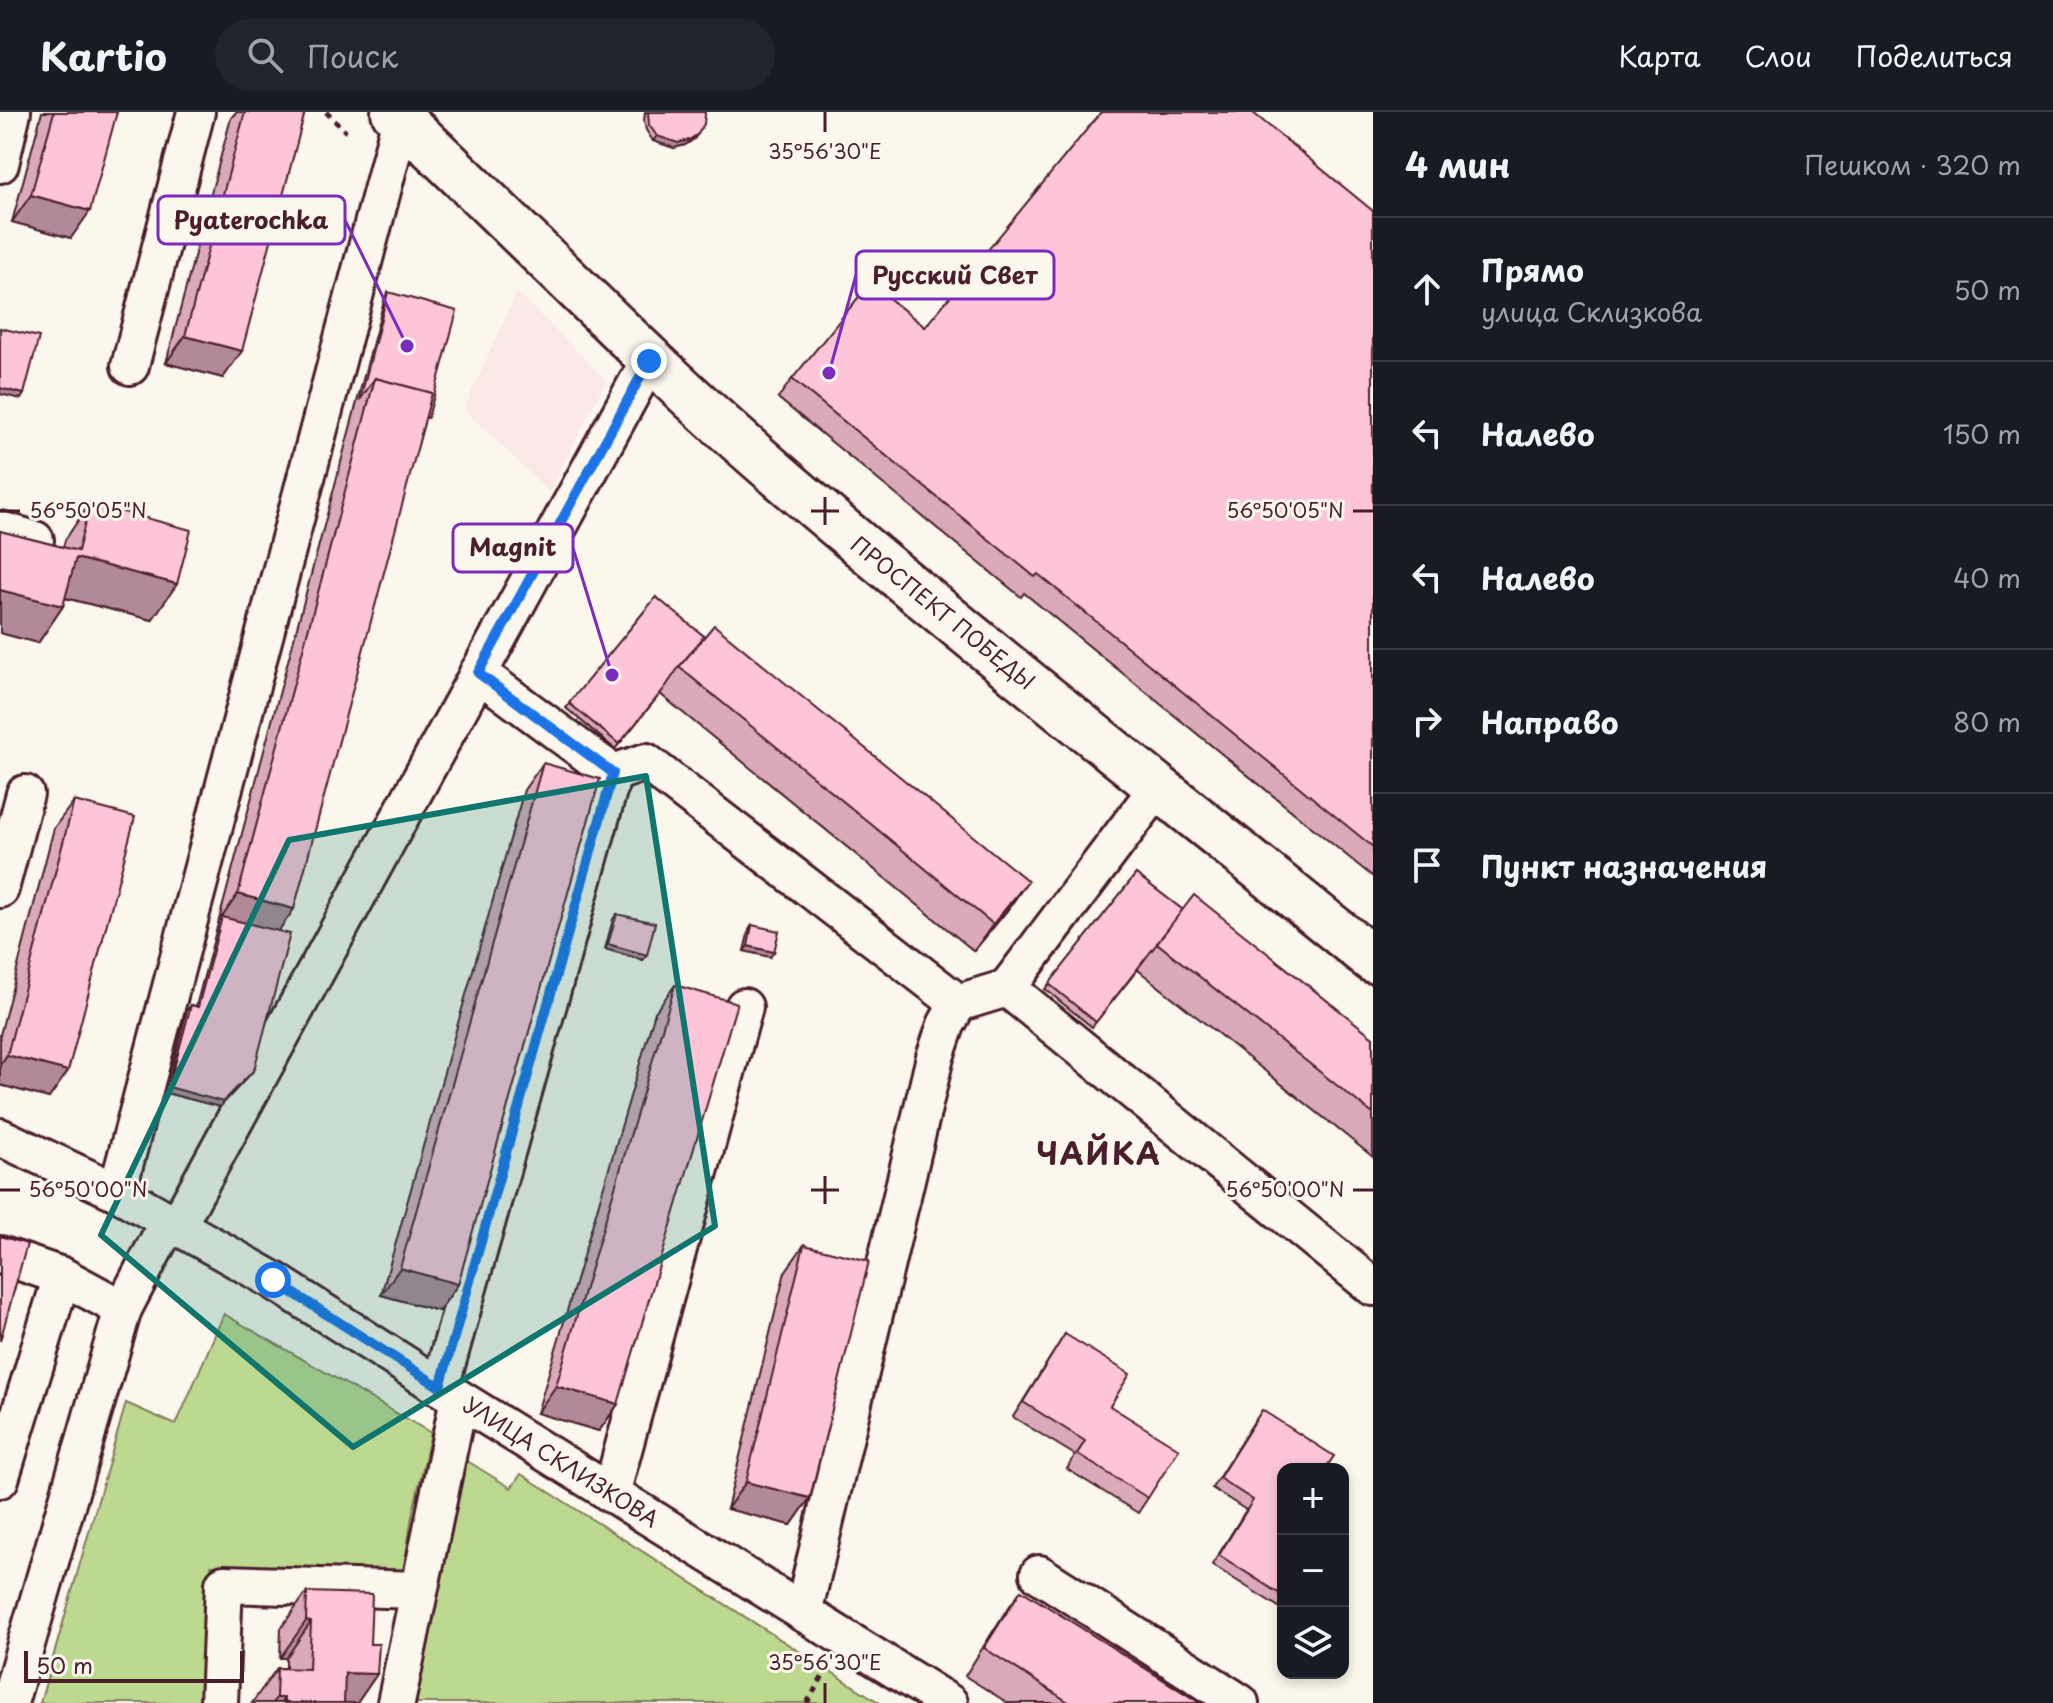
<!DOCTYPE html>
<html lang="ru">
<head>
<meta charset="utf-8">
<style>
  body { margin:0; font-family:"Playpen Sans",sans-serif; background:#20242c; color:#f1f3f6 }
  .controls { position:absolute; right:24px; bottom:24px; display:grid; overflow:hidden; border-radius:16px; box-shadow:0 4px 12px #0003 }
  .controls button { width:72px; height:72px; display:grid; place-items:center; padding:0; border:0; border-bottom:2px solid #363941; background:#171b24; color:#f1f3f6; font:40px sans-serif }
  .scale { position:absolute; left:24px; bottom:20px; width:220px; box-sizing:border-box; padding-left:8px; border:4px solid #4a1f2b; border-top:0; font-size:22px; line-height:28px; white-space:nowrap; color:#4a1f2b; -webkit-text-stroke:6px #fbf7ec; paint-order:stroke }
  .stop { position:absolute; width:24px; height:24px; margin:-18px; border:6px solid #1a73e8; border-radius:50%; background:#fff }
  .stop.end { background:#1a73e8; border-color:#fff; box-shadow:0 2px 8px #0008 }
  .list { margin:0; padding:0; list-style:none }
  h2 { display:flex; justify-content:space-between; align-items:center; height:104px; margin:0; padding:0 32px; font-size:34px }
  h2 small { font-size:26px; font-weight:400; color:#9ea1a6 }
  .list li { display:grid; grid-template-columns:52px 1fr auto; gap:24px; align-items:center; box-sizing:border-box; height:144px; padding:0 32px; border-top:2px solid #363941 }
  .list b { display:block; font-size:30px; white-space:nowrap }
  .list p { margin:0; font-size:26px; white-space:nowrap; color:#9ea1a6 }
  .list em { font-size:26px; font-style:normal; color:#9ea1a6 }
  .icon { flex:none; width:44px; height:44px; fill:none; stroke:currentColor; stroke-width:2; stroke-linecap:round; stroke-linejoin:round }
  .map { position:relative; flex:none; width:1373px; height:1591px; overflow:hidden }
  header { display:flex; align-items:center; gap:48px; box-sizing:border-box; height:112px; padding:0 40px; background:#171b24; border-bottom:2px solid #363941 }
  header strong { font-size:38px }
  nav { display:flex; gap:44px; margin-inline-start:auto; font-size:28px }
  .search { width:560px; height:72px; background:#20242c; display:flex; align-items:center; gap:20px; box-sizing:border-box; padding:0 28px; border-radius:44px; color:#9ea1a6; font-size:30px }
  main { display:flex }
  aside { flex:1; background:#171b24 }
  .map>svg:first-child { display:block }
  .built { fill:#fce8e6 }
  .green { fill:#bdd990; stroke:#847c5e; stroke-width:2 }
  .lines { fill:none; stroke-linecap:round; stroke-linejoin:round }
  .minor-casing { stroke:#4a1f2b; stroke-width:42 }
  .major-casing { stroke:#4a1f2b; stroke-width:50 }
  .path { stroke:#4a1f2b; stroke-width:5; stroke-dasharray:6 6; stroke-linecap:butt }
  .minor { stroke:#fbf7ec; stroke-width:36 }
  .major { stroke:#fbf7ec; stroke-width:44 }
  .wall { fill:#daa9ba; stroke:#4a1f2b; stroke-width:2 }
  .shaded-wall { fill:#b28997; stroke:#4a1f2b; stroke-width:2 }
  .building { fill:#fec4d8; stroke:#4a1f2b; stroke-width:2 }
  .route { stroke:#1a73e8; stroke-width:10 }
  .marked { fill:#0f766e; fill-opacity:0.2; stroke:#0f766e; stroke-width:6; stroke-linejoin:round }
  .ticks { fill:none; stroke:#4a1f2b; stroke-width:3 }
  .labels { text-anchor:middle; stroke-width:6; stroke-linejoin:round; paint-order:stroke }
  .street-label { font-size:22px; fill:#4a1f2b; stroke:#fbf7ec }
  .district-label { font-size:30px; font-weight:bold; letter-spacing:2px; fill:#4a1f2b; stroke:#fbf7ec }
  .ticks-label { font-size:20px; text-anchor:middle; fill:#4a1f2b; stroke:#fbf7ec; stroke-width:6; stroke-linejoin:round; paint-order:stroke }
  .leader { fill:none; stroke:#7b2cbf; stroke-width:3 }
  .callout-dot { fill:#7b2cbf; stroke:#fbf7ec; stroke-width:3 }
  .callout { fill:#fbf7ec; stroke:#7b2cbf; stroke-width:3 }
  .callout-label { font-size:24px; text-anchor:middle; font-weight:bold; fill:#4a1f2b }
</style>
</head>
<body>
<header>
<strong>Kartio</strong>
<div class="search"><svg class="icon" aria-label="search" viewBox="0 0 24 24"><circle cx="10" cy="10" r="6"/><path d="M15 15l6 6"/></svg>Поиск</div>
<nav><a>Карта</a><a>Слои</a><a>Поделиться</a></nav>
</header>
<main>
<div class="map">
<svg width="1373" height="1591" viewBox="0 0 1373 1591">
  <rect width="100%" height="100%" fill="#fbf7ec"/>
  <filter id="ink" filterUnits="userSpaceOnUse"><feTurbulence type="fractalNoise" baseFrequency=".0125" numOctaves="2"/><feDisplacementMap in="SourceGraphic" scale="16" xChannelSelector="R" yChannelSelector="G"/><feConvolveMatrix kernelMatrix="1 2 1 2 8 2 1 2 1" color-interpolation-filters="sRGB"/></filter>
  <g filter="url(#ink)">
    <path class="built" d="M517 180 606 268 549 380 464 297Z"/>
    <g class="green">
      <path d="M224 1202 431 1321 412 1404 403 1463 211 1454 205 1591H40L126 1291 176 1313Z"/>
      <path d="M456 1342 511 1376 521 1362 880 1591H408Z"/>
    </g>
    <g class="lines">
      <defs>
        <g id="minor">
          <path d="M0 52 12 0"/>
          <path d="M130 254 196 0"/>
          <path d="M0 418 35 428"/>
          <path d="M478 561 613 661"/>
          <path d="M613 661 646 650 958 891"/>
          <path d="M0 777 25 682"/>
          <path d="M1007 876 1373 1175"/>
          <path d="M0 1025 117 1080 273 1168 440 1275 949 1591"/>
          <path d="M117 1080 401 7"/>
          <path d="M0 1143 62 1164 0 1367"/>
          <path d="M62 1164 123 1197"/>
          <path d="M440 1275 613 661"/>
          <path d="M611 1382 744 895"/>
          <path d="M1039 1462 1240 1591"/>
          <path d="M803 1501 935 945 946 913 958 891 1007 876 1159 674"/>
          <path d="M9 1591 123 1197 161 1124 178 1112 649 249"/>
          <path d="M219 1591 224 1472 419 1478"/>
          <path d="M396 1591 459 1287"/>
        </g>
        <path id="major" d="M394 0C527 125 653 257 792 375 981 537 1179 690 1373 848"/>
      </defs>
      <use href="#minor" class="minor-casing"/>
      <use href="#major" class="major-casing"/>
      <g class="path">
        <path d="M326 0 346 20"/>
        <path d="M807 1591 830 1552"/>
      </g>
      <use href="#minor" class="minor"/>
      <use href="#major" class="major"/>
    </g>
    <g class="wall">
      <path d="M42 0H117L71 126 12 110Z"/>
      <path d="M236 0H305L223 266 166 251 231 6Z"/>
      <path d="M645 0H705L694 27 685 33 674 36 653 29 646 18 644 9Z"/>
      <path d="M1373 99V765L1024 481 1021 485 778 286 792 267 925 215Z"/>
      <path d="M388 180 424 311 279 819 254 958 220 995 166 981 187 898 191 893 196 894 385 185Z"/>
      <path d="M90 391 152 508 65 486 63 494 38 531 0 521V419L63 435 65 428Z"/>
      <path d="M656 485 1009 796 974 839 660 582 615 637 566 596Z"/>
      <path d="M543 651 458 1172 439 1199 381 1183 524 678Z"/>
      <path d="M74 689 49 986 0 973V923L54 716Z"/>
      <path d="M1136 762 1183 798 1373 925V1045L1138 858 1139 856 1092 915 1045 877Z"/>
      <path d="M617 802 647 843 643 848 605 837 613 807Z"/>
      <path d="M752 813 770 845 744 839 749 818Z"/>
      <path d="M675 873 618 1292 599 1319 537 1301 655 900Z"/>
      <path d="M804 1133 810 1386 791 1413 727 1397 785 1160Z"/>
      <path d="M1065 1222 1110 1294 1148 1386 1138 1401 1067 1357 1075 1343 1013 1305Z"/>
      <path d="M1255 1308 1283 1357V1496L1282 1497 1212 1453 1246 1398 1212 1376Z"/>
      <path d="M1021 1478 1200 1591H1008L965 1564 1002 1505Z"/>
      <path d="M307 1480 370 1532 377 1562 357 1591H252L277 1556H286V1546H280L281 1516Z"/>
    </g>
    <g class="shaded-wall">
      <path d="M698 22 694 27 685 33 674 36 653 29 657 24Z"/>
      <path d="M31 83 90 99 71 126 12 110Z"/>
      <path d="M185 224 242 239 223 266 166 251Z"/>
      <path d="M0 276 24 282 21 287 0 282Z"/>
      <path d="M76 446 177 472 152 508 50 482Z"/>
      <path d="M0 478 63 494 38 531 0 521Z"/>
      <path d="M1028 769 1009 796 974 839 993 812Z"/>
      <path d="M238 782 294 797 275 824 222 805Z"/>
      <path d="M608 832 647 843 643 848 605 837Z"/>
      <path d="M748 834 774 840 770 845 744 839Z"/>
      <path d="M7 943 68 959 49 986 0 973V953Z"/>
      <path d="M254 958 220 995 166 981 169 975Z"/>
      <path d="M400 1156 458 1172 439 1199 381 1183Z"/>
      <path d="M556 1274 618 1292 599 1319 537 1301Z"/>
      <path d="M746 1370 810 1386 791 1413 727 1397Z"/>
      <path d="M306 1509 311 1510 286 1546H280Z"/>
      <path d="M345 1561 377 1562 357 1591H324Z"/>
      <path d="M276 1586H284L281 1591H272Z"/>
    </g>
    <g class="building">
      <path d="M54 0H117L90 99 31 83Z"/>
      <path d="M245 0H305L242 239 185 224Z"/>
      <path d="M648 0H705V2L704 12 698 22 689 28 678 31 657 24 649 13Z"/>
      <path d="M1101 0H1252L1373 99V735L1038 462 1035 465 792 267 870 171 925 215Z"/>
      <path d="M388 180 457 199 428 306 425 305 432 281 375 266 360 288Z"/>
      <path d="M0 216 39 225 24 282 0 276Z"/>
      <path d="M375 266 432 281 294 797 238 782Z"/>
      <path d="M90 391 191 418 177 472 76 446 63 494 0 478V419L78 439Z"/>
      <path d="M656 485 704 524 679 555 664 577 619 632 569 591Z"/>
      <path d="M714 513 1028 769 993 812 679 555Z"/>
      <path d="M543 651 600 667 458 1172 400 1156Z"/>
      <path d="M74 689 135 705 68 959 7 943Z"/>
      <path d="M1136 762 1183 798 1096 910 1049 872Z"/>
      <path d="M1194 783 1373 925V1002L1157 831Z"/>
      <path d="M617 802 655 811 647 843 608 832Z"/>
      <path d="M222 805 290 822 254 958 223 990 169 975 191 893 198 895Z"/>
      <path d="M752 813 779 819 774 840 748 834Z"/>
      <path d="M675 873 737 891 618 1292 556 1274Z"/>
      <path d="M0 1124 27 1132 0 1229Z"/>
      <path d="M804 1133 869 1149 810 1386 746 1370Z"/>
      <path d="M1065 1222 1130 1262 1110 1294 1179 1337 1148 1386 1077 1342 1085 1329 1023 1290Z"/>
      <path d="M1262 1298 1334 1344 1325 1357H1283V1484L1219 1443 1253 1388 1219 1366Z"/>
      <path d="M1021 1478 1200 1591H1070L984 1536Z"/>
      <path d="M307 1480 372 1482 370 1532H379L377 1562 345 1561 344 1591H284V1586H276L277 1556 309 1557 311 1510 306 1509Z"/>
    </g>
  </g>
  <g class="lines" filter="url(#ink)">
    <path class="route" d="M273 1168 440 1275 613 661 478 561 649 249"/>
  </g>
  <path class="marked" d="M646 664 715 1114 353 1335 101 1123 289 728Z"/>
  <path class="ticks" d="M825 0V20M825 385V413M0 399H20M811 399H839M1353 399H1373M825 1064V1092M0 1078H20M811 1078H839M1353 1078H1373M825 1571V1591"/>
  <g class="labels">
    <g class="street-label">
      <text transform="translate(943 501) rotate(39)" y="8">ПРОСПЕКТ ПОБЕДЫ</text>
      <text transform="translate(561 1350) rotate(32)" y="8">УЛИЦА СКЛИЗКОВА</text>
    </g>
    <g class="district-label">
      <text x="1099" y="1053">ЧАЙКА</text>
    </g>
  </g>
  <g class="ticks-label">
    <text x="825" y="47">35°56'30"E</text>
    <text x="88" y="406">56°50'05"N</text>
    <text x="1285" y="406">56°50'05"N</text>
    <text x="88" y="1085">56°50'00"N</text>
    <text x="1285" y="1085">56°50'00"N</text>
    <text x="825" y="1558">35°56'30"E</text>
  </g>
  <path class="leader" d="M407 234L345 108M829 261L856 163M612 563L573 436"/>
  <g class="callout-dot">
    <circle cx="407" cy="234" r="8"/>
    <circle cx="829" cy="261" r="8"/>
    <circle cx="612" cy="563" r="8"/>
  </g>
  <g class="callout">
    <rect x="158" y="84" width="187" height="48" rx="8"/>
    <rect x="856" y="139" width="198" height="48" rx="8"/>
    <rect x="453" y="412" width="120" height="48" rx="8"/>
  </g>
  <g class="callout-label">
    <text x="251" y="117">Pyaterochka</text>
    <text x="955" y="172">Русский Свет</text>
    <text x="513" y="444">Magnit</text>
  </g>
</svg>
<div class="controls">
<button>+</button>
<button>−</button>
<button><svg class="icon" aria-label="layers" viewBox="0 0 24 24"><path d="M12 4l9 5-9 5-9-5zM3 14l9 5 9-5"/></svg></button>
</div>
<div class="scale">50 m</div>
<div class="stop" style="left:273px;top:1168px"></div>
<div class="stop end" style="left:649px;top:249px"></div>
</div>
<aside>
<h2>4 мин<small>Пешком · 320 m</small></h2>
<ul class="list">
<li><svg class="icon" aria-label="ahead" viewBox="0 0 24 24"><path d="M12 20V5M6 11l6-6 6 6"/></svg><div><b>Прямо</b><p>улица Склизкова</p></div><em>50 m</em></li>
<li><svg class="icon" aria-label="left" viewBox="0 0 24 24"><path d="M17 20v-9H6M10 6l-5 5 5 5"/></svg><div><b>Налево</b></div><em>150 m</em></li>
<li><svg class="icon" aria-label="left" viewBox="0 0 24 24"><path d="M17 20v-9H6M10 6l-5 5 5 5"/></svg><div><b>Налево</b></div><em>40 m</em></li>
<li><svg class="icon" aria-label="right" viewBox="0 0 24 24"><path d="M7 20v-9h11M14 6l5 5-5 5"/></svg><div><b>Направо</b></div><em>80 m</em></li>
<li><svg class="icon" aria-label="arrive" viewBox="0 0 24 24"><path d="M6 21V4h12l-3 4 3 4H6"/></svg><div><b>Пункт назначения</b></div></li>
</ul>
</aside>
</main>
</body>
</html>
